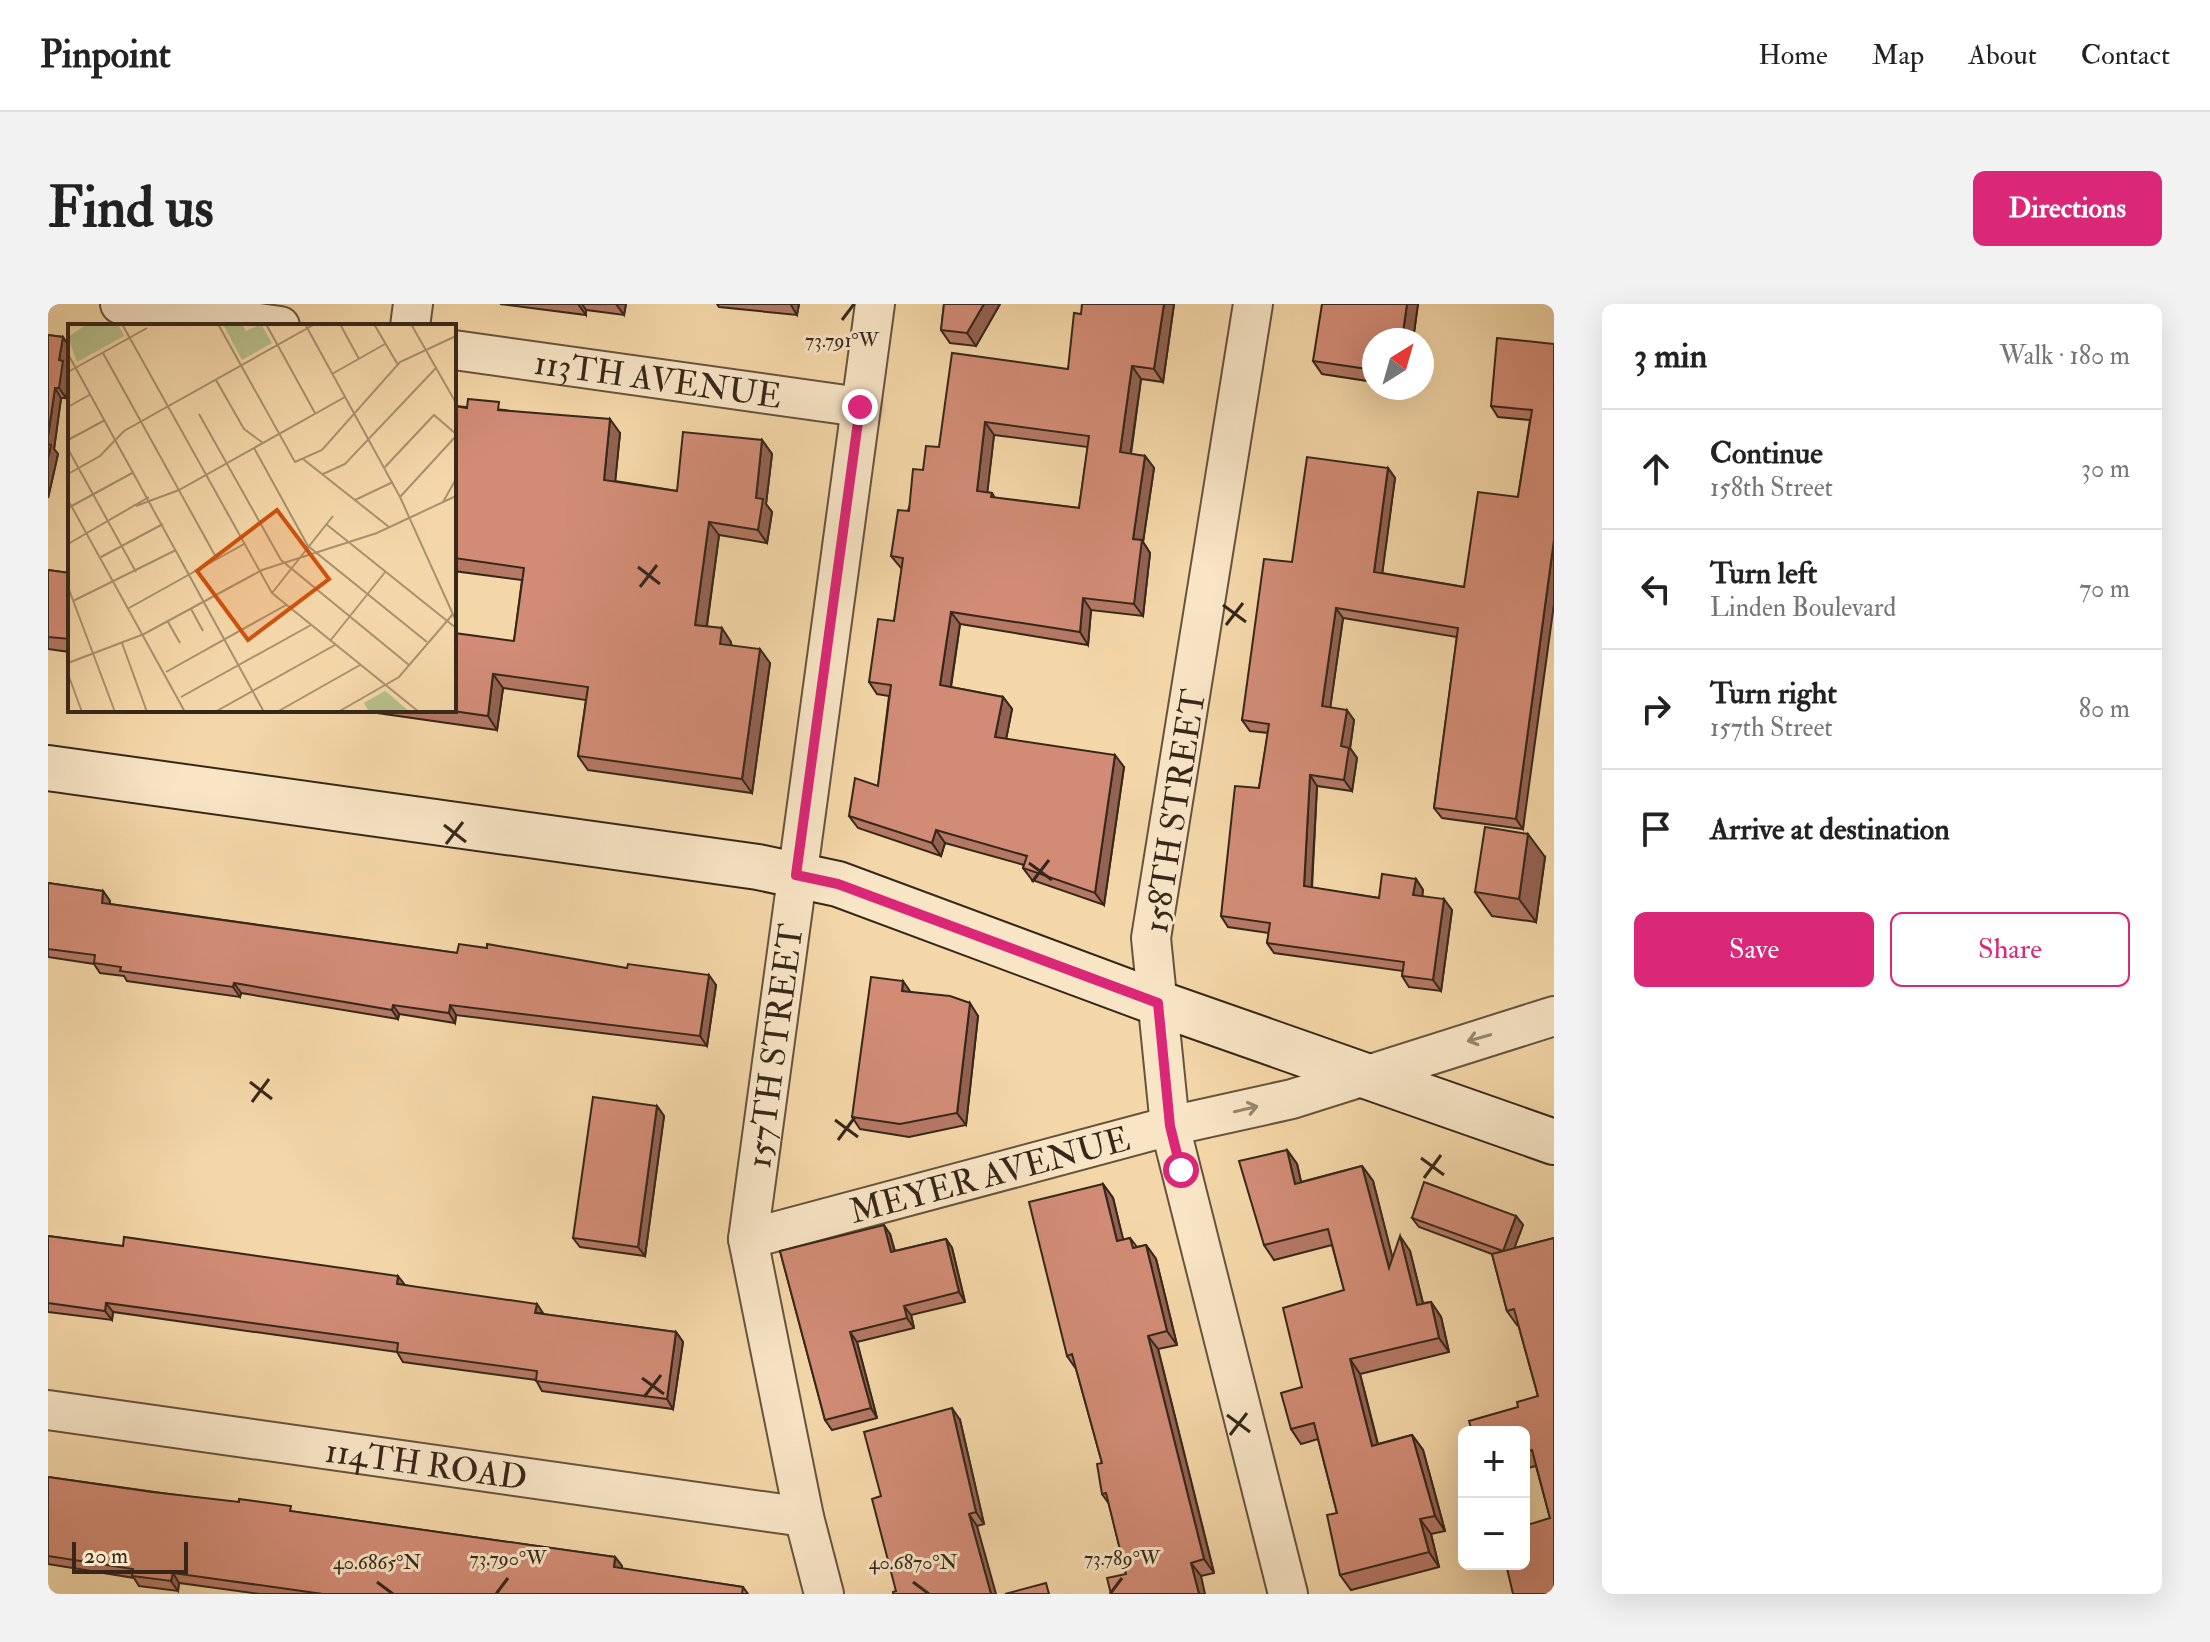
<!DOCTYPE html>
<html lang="en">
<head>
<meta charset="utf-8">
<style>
  body { margin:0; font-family:"IM FELL Double Pica",serif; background:#f2f2f2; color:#222 }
  .controls { position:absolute; right:24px; bottom:24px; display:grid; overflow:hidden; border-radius:12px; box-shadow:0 8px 32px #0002 }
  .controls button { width:72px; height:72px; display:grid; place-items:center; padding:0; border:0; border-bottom:2px solid #e0e0e0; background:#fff; color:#222; font:40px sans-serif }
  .compass { position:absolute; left:1314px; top:24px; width:72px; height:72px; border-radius:50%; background:#fff; box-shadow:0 8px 32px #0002; rotate:37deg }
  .scale { position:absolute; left:24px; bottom:20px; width:116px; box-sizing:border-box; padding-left:8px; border:4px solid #36271a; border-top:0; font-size:22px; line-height:28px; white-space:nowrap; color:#36271a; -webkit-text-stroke:6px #f8e5c6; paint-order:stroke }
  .stop { position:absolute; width:24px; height:24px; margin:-18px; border:6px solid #db2777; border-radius:50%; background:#fff }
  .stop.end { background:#db2777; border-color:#fff; box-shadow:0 2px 8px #0008 }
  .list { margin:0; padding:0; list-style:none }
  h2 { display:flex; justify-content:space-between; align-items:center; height:104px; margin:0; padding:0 32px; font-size:34px }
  h2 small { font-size:26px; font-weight:400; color:#767676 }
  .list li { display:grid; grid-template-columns:52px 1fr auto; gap:24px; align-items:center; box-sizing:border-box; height:120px; padding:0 32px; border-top:2px solid #e0e0e0 }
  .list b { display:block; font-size:30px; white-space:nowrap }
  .list p { margin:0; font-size:26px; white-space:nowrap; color:#767676 }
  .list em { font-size:26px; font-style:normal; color:#767676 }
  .actions { display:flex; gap:16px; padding:24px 32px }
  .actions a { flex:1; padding:18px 0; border:2px solid #db2777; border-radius:12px; text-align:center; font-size:28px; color:#db2777 }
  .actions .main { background:#db2777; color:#fff }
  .icon { flex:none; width:44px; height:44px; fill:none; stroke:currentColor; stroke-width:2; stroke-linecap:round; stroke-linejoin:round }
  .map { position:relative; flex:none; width:1506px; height:1290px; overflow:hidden; border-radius:12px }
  header { display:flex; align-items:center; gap:48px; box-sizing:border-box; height:112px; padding:0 40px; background:#fff; border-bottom:2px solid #e0e0e0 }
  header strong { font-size:38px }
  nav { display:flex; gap:44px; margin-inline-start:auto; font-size:28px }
  .intro { display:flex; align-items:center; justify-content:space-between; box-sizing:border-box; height:192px; padding:0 48px }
  h1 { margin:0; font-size:56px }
  .button { padding:20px 36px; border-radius:12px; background:#db2777; color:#fff; font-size:28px; font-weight:700 }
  main { display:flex; gap:48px; padding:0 48px }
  aside { flex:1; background:#fff; border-radius:12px; box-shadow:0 8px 32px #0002 }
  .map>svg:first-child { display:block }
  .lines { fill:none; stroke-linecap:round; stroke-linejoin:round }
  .minor-casing { stroke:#66533e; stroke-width:42 }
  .secondary-casing { stroke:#36271a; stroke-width:48 }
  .minor { stroke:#f8e5c6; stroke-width:38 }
  .secondary { stroke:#f8e5c6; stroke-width:44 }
  .wall { fill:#b57865; stroke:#36271a; stroke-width:2; fill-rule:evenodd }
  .shaded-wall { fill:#936253; stroke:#36271a; stroke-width:2 }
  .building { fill:#d28c76; stroke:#36271a; stroke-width:2; fill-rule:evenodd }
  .oneway { stroke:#978670 }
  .route { stroke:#db2777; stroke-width:10 }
  .ticks { fill:none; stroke:#36271a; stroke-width:3 }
  .labels { text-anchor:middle; stroke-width:6; stroke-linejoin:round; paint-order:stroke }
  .street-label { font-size:34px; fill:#36271a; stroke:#f8e5c6 }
  .inset-road { fill:none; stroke:#a8916f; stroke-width:2 }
  .view { fill:#cd520e; fill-opacity:0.15; stroke:#cd520e; stroke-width:4 }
  .inset-edge { fill:none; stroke:#36271a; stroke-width:4 }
  .ticks-label { font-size:20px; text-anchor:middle; fill:#36271a; stroke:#f8e5c6; stroke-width:6; stroke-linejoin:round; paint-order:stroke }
</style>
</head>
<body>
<header>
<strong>Pinpoint</strong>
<nav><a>Home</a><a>Map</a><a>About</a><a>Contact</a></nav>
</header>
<div class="intro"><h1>Find us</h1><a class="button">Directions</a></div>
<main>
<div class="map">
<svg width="1506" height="1290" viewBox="0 0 1506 1290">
  <rect width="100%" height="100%" fill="#f4d7a8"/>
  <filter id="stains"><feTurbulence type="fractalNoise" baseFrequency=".0025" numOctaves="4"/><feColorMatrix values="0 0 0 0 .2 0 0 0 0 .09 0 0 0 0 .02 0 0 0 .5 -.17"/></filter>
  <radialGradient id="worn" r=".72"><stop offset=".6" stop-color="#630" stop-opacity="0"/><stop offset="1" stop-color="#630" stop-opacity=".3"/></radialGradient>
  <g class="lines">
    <defs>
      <g id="minor">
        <path d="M72 0 232 22"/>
        <path d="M1205 0 1103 634 1122 822 1240 1290"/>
        <path d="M362 22 365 0"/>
        <path id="s1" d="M406 46 812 103"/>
        <path id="s2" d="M700 935 1122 822 1244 795 1506 712"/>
        <path id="s3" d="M0 1106 756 1213"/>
        <path id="s4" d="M776 1290 756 1213 700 935 827 0"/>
      </g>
      <path id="secondary" d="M0 464 710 563 790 580 1110 699 1506 838"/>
    </defs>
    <use href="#minor" class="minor-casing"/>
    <use href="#secondary" class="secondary-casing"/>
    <use href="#minor" class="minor"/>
    <use href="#secondary" class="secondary"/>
  </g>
  <g class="wall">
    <path d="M452 0H578L576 11 538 6V11Z"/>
    <path d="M669 0H751L749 11 671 3Z"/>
    <path d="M896 0H952L928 42 902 39 893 26Z"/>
    <path d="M1126 0 1115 78 1093 75 1083 150 1097 152 1106 164 1095 238 1102 249 1095 312 1043 306 1040 341 912 320 903 383 955 393 964 405 958 435 1076 463 1056 601 984 576 975 564 976 561 897 539 893 552 810 524 801 512 830 482 841 392 829 390 821 378 846 317 854 265 843 252 875 166 891 143 1020 65 1033 10ZM946 131 1040 143 1031 204 947 194 944 189 939 188Z"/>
    <path d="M1370 0 1365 36H1326V78L1274 70 1265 57Z"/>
    <path d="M0 31 15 33 21 43 19 62 22 67 18 94H13L6 145 10 150 0 194Z"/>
    <path d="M1506 40 1475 525 1394 514 1386 504 1409 333 1295 314 1282 403 1306 416 1302 444 1309 454 1304 487 1269 482 1264 584 1331 594 1368 575 1375 586 1374 592 1404 606 1393 687 1361 683 1354 672 1355 667 1226 649 1219 639 1221 629 1180 623 1173 612 1211 484 1220 429 1202 427 1194 416 1244 258 1340 164 1347 174 1334 269 1416 283 1470 193 1482 116 1450 113 1443 102Z"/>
    <path d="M406 102 457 106 572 129 567 177 629 187 714 136 724 150 718 200 724 208 719 239 671 231 659 322 683 338V341L722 359 704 489 540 466 530 452 538 396 455 384 449 426 308 406H406L466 337 474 276 406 267Z"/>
    <path d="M0 266 22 269V348L0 345Z"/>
    <path d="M1497 553 1488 618 1444 612 1427 588Z"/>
    <path d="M0 579 55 587 62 597V600L409 649 668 681 659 742 408 711 407 719 351 710 350 715 193 689 192 693 79 677 76 672 52 669 46 660 0 653Z"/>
    <path d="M863 688 930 712 918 821 861 833 812 825 804 813Z"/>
    <path d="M609 802 616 812 597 952 532 943 525 934Z"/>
    <path d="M1239 846 1249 860 1253 878 1314 862 1325 877 1344 953 1362 947 1375 999 1383 998 1393 1013 1401 1048 1312 1070 1330 1140 1364 1131 1375 1146 1397 1227 1383 1230 1391 1263 1303 1286 1292 1271 1289 1209 1270 1135 1253 1140 1243 1125 1254 1083 1296 986 1284 941 1226 956 1216 941Z"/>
    <path d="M1055 880 1065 894 1075 936 1082 934 1089 943 1098 941 1108 955 1129 1041 1110 1045 1166 1269 1153 1272 1078 1270 1061 1200 1054 1190V1159L1028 1065 1019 1052Z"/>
    <path d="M1468 912 1475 921 1466 944 1506 934 1502 1214 1488 1162 1476 1165V1128L1470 1103 1490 1092 1470 1020 1469 1021 1459 1007 1444 950 1371 923 1364 914Z"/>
    <path d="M842 930 847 947 898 935 904 944 917 998 863 1011 866 1024 809 1038 829 1114 784 1126 777 1116 732 947Z"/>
    <path d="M0 932 356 981 495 1010 628 1028 635 1038 625 1105 494 1087 488 1076 355 1058 349 1048 65 1008 64 1016 0 1008Z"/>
    <path d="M912 1116 936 1220 929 1222 848 1287 833 1192Z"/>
    <path d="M0 1173 567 1253 574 1262V1265L695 1283 700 1290H212L131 1279 130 1287 91 1282 86 1274 0 1260Z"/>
  </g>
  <g class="shaded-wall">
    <path d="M530 0H534L538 6V11Z"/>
    <path d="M568 0H578L576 11Z"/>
    <path d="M743 0H751L749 11 743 1Z"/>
    <path d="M936 0H952L928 42 919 29Z"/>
    <path d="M1116 0H1126L1115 78 1106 65Z"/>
    <path d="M1359 0H1370L1365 36H1354Z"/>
    <path d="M15 33 21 43 19 62 22 67 18 94 11 84V56Z"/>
    <path d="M1084 62 1093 75 1081 160 1072 148Z"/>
    <path d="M7 84 13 94 6 145 10 150 0 194V132Z"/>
    <path d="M562 115 572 129 566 190 556 176Z"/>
    <path d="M937 118 946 131 938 200 929 187Z"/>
    <path d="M714 136 724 150 718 200 724 208 719 239 710 226 708 194Z"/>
    <path d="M1097 152 1106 164 1095 238 1102 249 1095 312 1086 300 1085 235Z"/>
    <path d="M1340 164 1347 174 1333 279 1326 268Z"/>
    <path d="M661 218 671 231 657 334 647 321Z"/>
    <path d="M1506 236V300L1475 525 1468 515Z"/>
    <path d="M1035 294 1043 306 1040 341 1032 328Z"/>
    <path d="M1288 304 1295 314 1281 413 1274 402Z"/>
    <path d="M903 308 912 320 901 394 892 381Z"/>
    <path d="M674 324 683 338 682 354 672 340Z"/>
    <path d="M712 345 722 359 704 489 694 475Z"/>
    <path d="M445 370 455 384 449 426 440 412Z"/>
    <path d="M955 393 964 405 956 446 947 433Z"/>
    <path d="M1299 406 1306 416 1302 444 1309 454 1304 487 1296 476 1293 442Z"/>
    <path d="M1067 451 1076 463 1056 601 1047 589Z"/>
    <path d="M1262 471 1269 482 1263 593 1256 582Z"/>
    <path d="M888 526 897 539 893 552 884 539Z"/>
    <path d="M1480 530 1497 553 1488 618 1471 595Z"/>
    <path d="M1368 575 1375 586 1373 602 1365 591Z"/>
    <path d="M55 587 62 597 60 609 54 599Z"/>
    <path d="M1396 595 1404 606 1393 687 1385 676Z"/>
    <path d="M661 671 668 681 659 742 652 732Z"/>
    <path d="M855 677 864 690 854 687Z"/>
    <path d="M186 679 193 689 192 693 185 683Z"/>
    <path d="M922 699 930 712 918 821 909 809Z"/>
    <path d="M345 701 351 710 350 715 344 706Z"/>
    <path d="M402 701 408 711 407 719 401 709Z"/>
    <path d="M609 802 616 812 597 952 590 943Z"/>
    <path d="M1239 846 1249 860 1257 895 1247 880Z"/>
    <path d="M1314 862 1325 877 1351 979 1341 964Z"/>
    <path d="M1055 880 1065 894 1079 951 1069 937Z"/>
    <path d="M1468 912 1475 921 1462 956 1455 947Z"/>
    <path d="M836 921 842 930 849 958 843 948Z"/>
    <path d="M1352 932 1362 947 1379 1016 1369 1001Z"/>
    <path d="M898 935 904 944 917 998 911 988Z"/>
    <path d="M1098 941 1108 955 1129 1041 1119 1027Z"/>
    <path d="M350 972 357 981 349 980Z"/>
    <path d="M1383 998 1393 1013 1401 1048 1391 1034Z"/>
    <path d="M58 999 65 1008 64 1016 57 1007Z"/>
    <path d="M489 1000 495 1009H487Z"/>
    <path d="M856 1002 863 1011 866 1024 859 1014Z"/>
    <path d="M628 1028 635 1038 625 1105 619 1095Z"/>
    <path d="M802 1028 809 1038 829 1114 823 1104Z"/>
    <path d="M1100 1032 1110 1045 1166 1269 1156 1255Z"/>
    <path d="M1302 1055 1312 1070 1334 1157 1324 1142Z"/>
    <path d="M904 1104 912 1116 936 1220 928 1208Z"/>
    <path d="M1364 1131 1375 1146 1397 1227 1387 1212Z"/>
    <path d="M921 1210 929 1222 948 1290H943Z"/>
    <path d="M1372 1215 1383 1230 1391 1263 1381 1248Z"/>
    <path d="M567 1253 574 1262 572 1273 566 1263Z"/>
    <path d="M1143 1259 1153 1272 1157 1290H1151Z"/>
    <path d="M125 1269 131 1279 130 1287 123 1277Z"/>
  </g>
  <g class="building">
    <path d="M896 0H936L919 29 893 26Z"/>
    <path d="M1034 0H1116L1106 65 1084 62 1072 148 1097 152 1085 235 1094 236 1086 300 1035 294 1032 328 903 308 892 381 955 393 947 433 1067 451 1047 589 975 564 979 552 888 526 884 539 801 512 807 474 830 482 843 381 821 378 830 315 846 317 855 254 843 252 850 206 861 207 865 165 875 166 878 142 891 143 904 49 1020 65 1026 9 1033 10ZM937 118 1041 132 1031 204 943 193 944 189 929 187Z"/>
    <path d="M1274 0H1359L1354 36H1326V66L1265 57Z"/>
    <path d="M0 31 15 33 11 56 15 57 11 84H7L0 132Z"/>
    <path d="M1449 34 1506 40V236L1468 515 1386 504 1410 324 1288 304 1274 402 1299 406 1293 442 1301 444 1296 476 1262 471 1256 582 1331 594 1334 570 1368 575 1365 591 1396 595 1385 676 1354 672 1356 658 1219 639 1222 619 1173 612 1187 482 1211 484 1221 420 1194 416 1216 255 1244 258 1259 153 1340 164 1326 268 1416 283 1430 188 1470 193 1484 106 1443 102Z"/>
    <path d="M420 95 451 98 450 106 562 115 556 176 629 187 635 128 714 136 708 194 715 195 710 226 661 218 647 321 674 324 672 340 712 345 694 475 530 452 540 383 445 370 440 412 398 406H406V329L466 337 476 264 406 254V102L419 104Z"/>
    <path d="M0 140 3 141 0 155Z"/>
    <path d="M0 266 22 269V335L0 333Z"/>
    <path d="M1437 523 1480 530 1471 595 1427 588Z"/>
    <path d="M0 579 55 587 54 599 110 607 409 649 411 640 439 644V640L579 664 580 660 661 671 652 732 402 701 401 709 345 701 344 706 186 679 185 683 72 667 73 663 46 659 47 651 0 645Z"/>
    <path d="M823 673 855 677 854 687 902 692 922 699 909 809 852 820 804 813Z"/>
    <path d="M545 793 609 802 590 943 525 934Z"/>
    <path d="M1239 846 1247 880 1314 862 1341 964 1352 932 1369 1001 1383 998 1391 1034 1302 1055 1324 1142 1364 1131 1387 1212 1372 1215 1381 1248 1292 1271 1279 1211 1289 1209 1266 1119 1243 1125 1233 1089 1254 1083 1235 1004 1296 986 1280 925 1216 941 1191 857Z"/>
    <path d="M1376 878 1468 912 1455 947 1364 914Z"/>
    <path d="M1055 880 1069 937 1082 934 1085 944 1098 941 1119 1027 1100 1032 1156 1255 1143 1259 1151 1290H1063L1059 1274 1078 1270 1058 1189 1054 1190 1049 1160 1054 1159 1024 1050 1019 1052 981 898Z"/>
    <path d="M836 921 843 948 898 935 911 988 856 1002 859 1014 802 1028 823 1104 777 1116 732 947Z"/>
    <path d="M0 932 75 942 76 933 350 972 349 980 489 1000 487 1009 628 1028 619 1095 488 1077 489 1067 349 1048 350 1039 58 999 57 1007 0 999Z"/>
    <path d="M1506 934V1290H1465L1458 1260H1476V1222L1502 1214 1484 1146 1476 1148V1128H1424L1421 1117 1470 1103 1469 1098 1490 1092 1466 1005 1459 1007 1444 950Z"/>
    <path d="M904 1104 928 1208 921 1210 943 1290H845V1288L848 1287 824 1195 833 1192 816 1128Z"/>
    <path d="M0 1173 104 1188 191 1198V1195L243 1202 242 1207 567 1253 566 1263 695 1283 694 1290H275L125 1269 123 1277 84 1272 85 1265 0 1252Z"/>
    <path d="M998 1279 1001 1290H957Z"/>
  </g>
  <defs><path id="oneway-shaft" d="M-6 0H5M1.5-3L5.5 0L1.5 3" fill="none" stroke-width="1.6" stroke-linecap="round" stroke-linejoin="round" transform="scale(2)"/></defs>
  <g class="oneway">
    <use href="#oneway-shaft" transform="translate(1431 734) rotate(164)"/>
    <use href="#oneway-shaft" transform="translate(1198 805) rotate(-13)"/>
  </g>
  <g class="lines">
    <path class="route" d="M812 103 748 571 790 580 1110 699 1122 822 1133 866"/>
  </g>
  <path class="ticks" d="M794 16 806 0M590 263 612 280M592 283 609 261M1175 301 1198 318M1178 321 1195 299M396 521 418 538M398 540 415 518M981 559 1004 576M984 578 1001 556M202 778 224 795M204 798 221 775M787 816 810 833M790 836 807 813M1373 854 1396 871M1376 874 1393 851M594 1074 616 1090M596 1093 613 1071M1179 1111 1202 1128M1182 1131 1199 1109M329 1278 345 1290M865 1278 881 1290M448 1290 460 1274M1062 1290 1074 1274"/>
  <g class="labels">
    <g class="street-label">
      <text dy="12" stroke="none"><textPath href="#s1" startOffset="206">113TH AVENUE</textPath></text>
      <text transform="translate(1126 507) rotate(-81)" y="12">158TH STREET</text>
      <text dy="12" stroke="none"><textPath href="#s4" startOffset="558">157TH STREET</textPath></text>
      <text dy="12" stroke="none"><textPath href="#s2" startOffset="250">MEYER AVENUE</textPath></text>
      <text dy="12" stroke="none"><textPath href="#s3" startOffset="382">114TH ROAD</textPath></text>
    </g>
  </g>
  <g transform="translate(20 20)">
    <rect width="388" height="388" fill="#f4d7a8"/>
    <path d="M19 0H50L56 12 9 38 0 13ZM155 0H174L178 7 193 0 204 19 174 36ZM317 367 321 370 342 388H301L296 379Z" fill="#b6bf8b"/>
    <path class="inset-road" d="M54 0 204 269 351 388M150 0 227 138 254 126 332 38 388 12M198 0 247 89M237 0 332 173 388 297M272 0 291 35M306 0 330 41M343 0 388 79M35 29 149 235M0 30 196 388M0 48 79 4M264 50 317 20M148 56 176 105 195 119M0 83 23 70M131 90 213 236 341 341M0 116 37 96M186 124 240 222 359 318M0 125 68 248M235 135 321 203M317 143 366 91 388 110M0 150 32 132 56 107 247 0M255 150 277 140 368 44M332 173 388 112M0 176 117 388M287 176 325 158M375 178 388 155M68 182 111 166 277 73M0 184 66 148M258 200 388 304M0 220 81 173M33 233 95 200M0 263 47 388M204 269 265 192M5 277 108 226M61 284 176 220M123 285 135 307M100 298 112 319M262 317 318 247M54 319 79 388M0 339 76 310 194 246 309 209 388 172M98 348 218 281M0 350 14 388M113 373 243 301M147 388 267 321M209 388 292 341M270 388 331 353 385 290"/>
    <path class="view" d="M209 186 261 255 180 316 129 247Z"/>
    <rect width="388" height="388" class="inset-edge"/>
  </g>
  <g class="ticks-label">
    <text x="794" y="43">73.791°W</text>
    <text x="460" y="1261">73.790°W</text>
    <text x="1074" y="1261">73.789°W</text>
    <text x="329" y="1265">40.6865°N</text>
    <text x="865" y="1265">40.6870°N</text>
  </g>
  <rect width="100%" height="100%" filter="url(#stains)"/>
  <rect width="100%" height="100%" fill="url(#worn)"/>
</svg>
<div class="controls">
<button>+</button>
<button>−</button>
</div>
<svg class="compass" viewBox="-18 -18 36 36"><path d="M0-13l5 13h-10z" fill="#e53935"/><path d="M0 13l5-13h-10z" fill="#767676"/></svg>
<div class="scale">20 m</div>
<div class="stop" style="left:1133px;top:866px"></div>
<div class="stop end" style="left:812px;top:103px"></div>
</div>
<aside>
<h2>3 min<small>Walk · 180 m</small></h2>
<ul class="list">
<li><svg class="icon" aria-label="ahead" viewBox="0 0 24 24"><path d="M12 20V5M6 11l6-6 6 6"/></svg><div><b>Continue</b><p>158th Street</p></div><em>30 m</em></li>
<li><svg class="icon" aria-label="left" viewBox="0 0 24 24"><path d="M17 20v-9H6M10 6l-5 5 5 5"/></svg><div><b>Turn left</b><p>Linden Boulevard</p></div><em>70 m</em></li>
<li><svg class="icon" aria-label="right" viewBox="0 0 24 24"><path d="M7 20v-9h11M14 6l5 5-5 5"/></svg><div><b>Turn right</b><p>157th Street</p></div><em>80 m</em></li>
<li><svg class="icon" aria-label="arrive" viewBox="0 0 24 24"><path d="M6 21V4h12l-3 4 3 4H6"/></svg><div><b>Arrive at destination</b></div></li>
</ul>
<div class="actions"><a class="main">Save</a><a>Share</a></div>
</aside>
</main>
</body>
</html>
